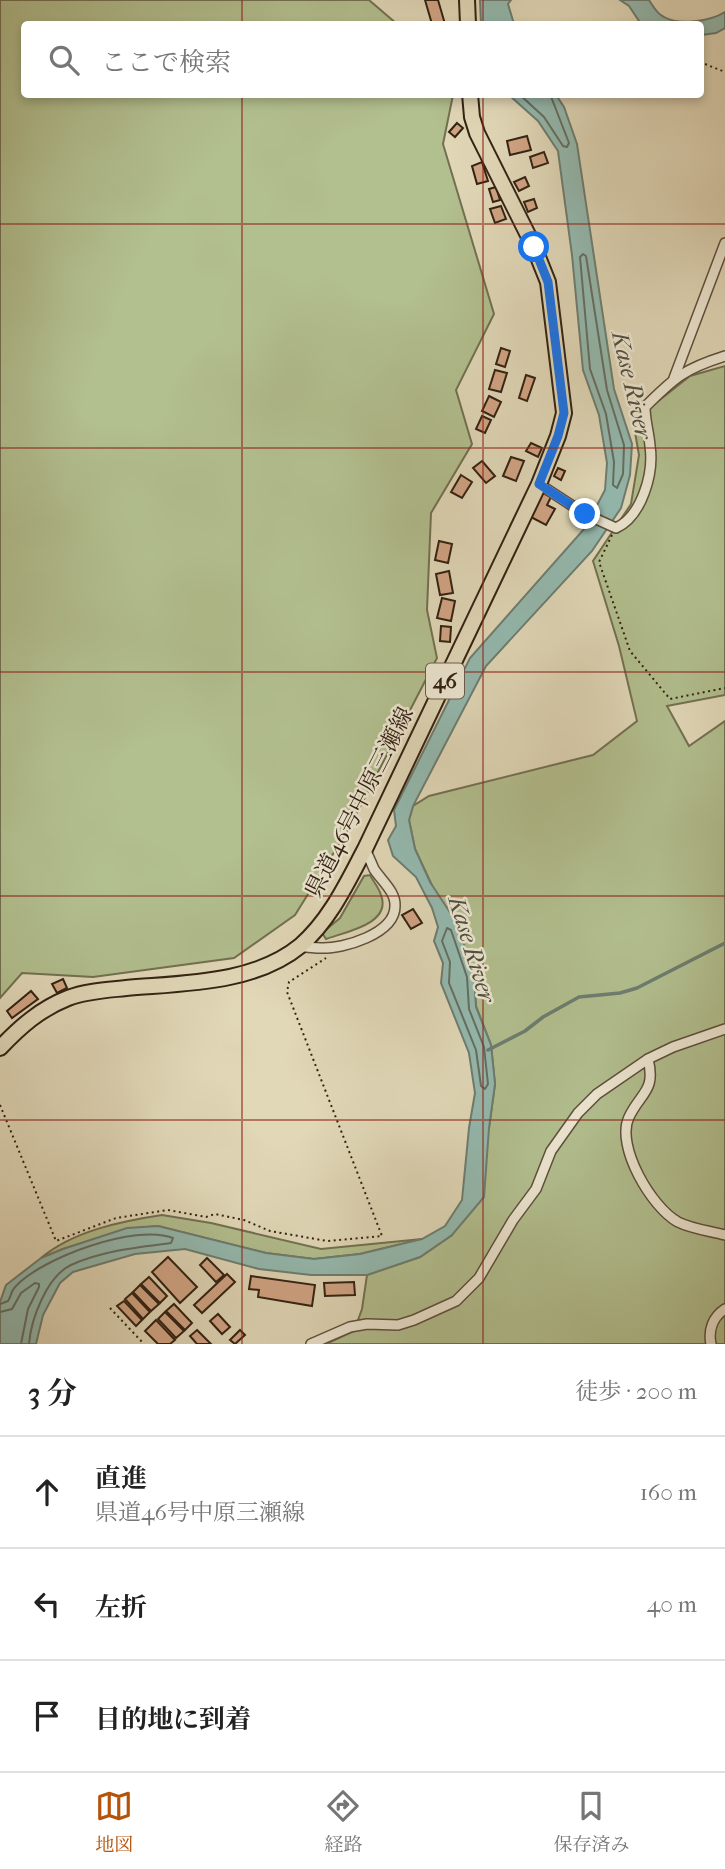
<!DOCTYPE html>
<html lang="ja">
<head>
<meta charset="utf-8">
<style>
  body { margin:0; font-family:"IM FELL French Canon","Noto Serif JP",serif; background:#f2f2f2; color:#222 }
  .stop { position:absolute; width:21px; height:21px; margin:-16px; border:5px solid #1a73e8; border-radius:50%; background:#fff }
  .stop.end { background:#1a73e8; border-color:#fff; box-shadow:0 2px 7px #0008 }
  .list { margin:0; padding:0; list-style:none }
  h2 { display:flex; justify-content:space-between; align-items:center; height:91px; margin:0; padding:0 28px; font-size:30px }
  h2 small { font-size:23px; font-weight:400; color:#767676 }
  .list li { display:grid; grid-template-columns:46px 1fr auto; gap:21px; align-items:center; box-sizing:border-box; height:112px; padding:0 28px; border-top:2px solid #e0e0e0 }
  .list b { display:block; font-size:26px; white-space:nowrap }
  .list p { margin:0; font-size:23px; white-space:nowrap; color:#767676 }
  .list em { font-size:23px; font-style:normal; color:#767676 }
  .icon { flex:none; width:38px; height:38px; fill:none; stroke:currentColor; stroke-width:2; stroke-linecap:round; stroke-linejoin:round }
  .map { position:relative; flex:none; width:725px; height:1344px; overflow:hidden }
  .search { position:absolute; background:#fff; box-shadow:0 4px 10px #0003; left:21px; right:21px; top:21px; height:77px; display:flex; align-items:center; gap:18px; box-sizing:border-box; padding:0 24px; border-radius:7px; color:#767676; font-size:26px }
  .sheet { height:427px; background:#fff }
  nav { display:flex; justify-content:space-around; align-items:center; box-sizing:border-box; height:98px; border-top:2px solid #e0e0e0; background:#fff; font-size:19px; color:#767676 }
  nav a { display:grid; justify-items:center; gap:4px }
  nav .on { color:#b45309 }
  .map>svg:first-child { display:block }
  .green { fill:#b2bf8f; stroke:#727050; stroke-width:2 }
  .water { fill:#94bab0; stroke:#6d7d71; stroke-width:2 }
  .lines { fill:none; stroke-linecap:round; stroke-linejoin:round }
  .shore { stroke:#636e61; stroke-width:2 }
  .stream { stroke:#6d7d71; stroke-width:3.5 }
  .building { fill:#d2a585; stroke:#322112; stroke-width:2 }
  .minor-casing { stroke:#5e4f3c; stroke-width:12 }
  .primary-casing { stroke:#322112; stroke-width:18 }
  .path { stroke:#322112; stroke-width:2; stroke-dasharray:2 3.5; stroke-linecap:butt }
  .minor { stroke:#ece6d1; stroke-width:9 }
  .primary { stroke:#e1d8b8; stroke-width:14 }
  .route { stroke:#1a73e8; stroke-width:9 }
  .grid { fill:none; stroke:#8f2418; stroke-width:2; stroke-opacity:0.55 }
  .labels { text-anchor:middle; stroke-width:5; stroke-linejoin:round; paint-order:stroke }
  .shield { fill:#ece6d1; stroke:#6a5c4b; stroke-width:2 }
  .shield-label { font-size:21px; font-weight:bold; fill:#322112 }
  .street-label { font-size:23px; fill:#322112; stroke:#ece6d1 }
  .water-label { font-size:24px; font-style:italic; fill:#4f4f41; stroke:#ece6d1 }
</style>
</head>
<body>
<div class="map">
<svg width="725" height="1344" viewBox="0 0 725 1344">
  <rect width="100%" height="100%" fill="#e1d8b8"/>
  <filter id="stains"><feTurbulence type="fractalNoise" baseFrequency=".00286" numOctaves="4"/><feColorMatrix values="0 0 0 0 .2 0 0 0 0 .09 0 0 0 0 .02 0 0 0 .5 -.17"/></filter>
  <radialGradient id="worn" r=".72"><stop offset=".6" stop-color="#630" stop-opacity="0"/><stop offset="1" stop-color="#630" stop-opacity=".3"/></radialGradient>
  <g class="green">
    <path d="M0 0H369L397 24H24V94L453 95 443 144 494 314 456 390 472 444 431 513 427 610 437 658 348 830 295 915 234 958 93 977 22 973 0 998Z"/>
    <path d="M725 366V695L667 706 689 746 725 721V1344H326L354 1331 362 1309 367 1275 420 1257 452 1235 489 1128 495 1084 491 1045 476 1006 474 975 415 849 409 820 413 806 429 796 593 755 637 721 619 646 593 561 631 504 639 455 633 421 690 376Z"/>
    <path d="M370 875C373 881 379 888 381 895 392 924 345 932 326 939L322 933 340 918 364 876Z"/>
    <path d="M162 1215 211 1223 321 1249 422 1239 360 1254 314 1259 266 1253 158 1226 127 1229 63 1249 41 1258C73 1231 122 1221 162 1215Z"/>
  </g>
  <g class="water">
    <path d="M480 0H511L508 4 514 24H481Z"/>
    <path d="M620 0H649C653 6 657 14 664 17 680 26 710 21 725 12V28L716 33 701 35 700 24H641L629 6Z"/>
    <path d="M509 95H556L564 107 577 144 614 389 632 444 630 475 621 508 592 551 486 666 413 806 409 820 415 849 430 882 457 923 474 975 476 1007 491 1045 495 1084 489 1128 484 1197 452 1235 420 1257 367 1275H311L259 1269 185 1249 135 1254 73 1272 60 1283 43 1315 36 1344H0V1302L6 1285 41 1258 63 1249 127 1228 158 1226 266 1253 314 1259 360 1254 422 1239 445 1226 462 1200 469 1128 475 1093 469 1053 441 983 443 963 434 941 438 927 432 908 416 877 393 856 388 840 396 826 394 810 470 658 585 528 605 490 607 463 599 415 583 370 572 255 558 151 538 121Z"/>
  </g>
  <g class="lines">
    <g class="shore">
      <path d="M519 94 544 117 563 146 567 147 569 143 550 94"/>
      <path d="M583 254 586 256 607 390 624 445 623 474 617 488 613 485 614 462 606 414 590 369 580 257Z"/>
      <path d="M447 928 451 930 467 977 469 1009 484 1047 488 1084 485 1089 481 1086 476 1050 449 983 450 962 442 941Z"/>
      <path d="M0 1304 8 1301C11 1297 11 1291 15 1287 41 1258 136 1223 173 1238L171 1243C138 1247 102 1251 71 1265 47 1276 31 1319 29 1344"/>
      <path d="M0 1312 12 1309 21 1293 35 1283 39 1284V1287L28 1309 21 1344"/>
    </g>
    <path class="stream" d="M488 1050 525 1031 543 1017 579 997 620 993 637 988 725 943"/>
  </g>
  <g class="building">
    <path d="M425 0H438L445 24H432Z"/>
    <path d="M457 123 463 128 455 137 449 132Z"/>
    <path d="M527 136 531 150 510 155 507 141Z"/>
    <path d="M544 152 548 163 533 168 530 157Z"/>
    <path d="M482 162 488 181 477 184 472 166Z"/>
    <path d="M525 177 529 186 519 191 514 182Z"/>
    <path d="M496 187 500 200 493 202 489 189Z"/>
    <path d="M534 199 537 208 528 212 524 202Z"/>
    <path d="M501 206 506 219 495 223 490 209Z"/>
    <path d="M501 348 510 351 505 367 496 364Z"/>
    <path d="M495 370 507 373 501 392 489 389Z"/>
    <path d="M526 375 535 378 527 401 519 398Z"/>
    <path d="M489 396 501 402 494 417 482 411Z"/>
    <path d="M482 416 491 420 485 433 476 429Z"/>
    <path d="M531 443 542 448 538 457 526 451Z"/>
    <path d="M511 457 524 461 516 481 503 476Z"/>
    <path d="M482 461 495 476 486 483 473 468Z"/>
    <path d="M558 468 565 471 561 480 554 476Z"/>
    <path d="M461 475 472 482 462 498 451 492Z"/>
    <path d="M541 492 551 497 547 505 555 509 546 525 529 516Z"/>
    <path d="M439 541 452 544 448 563 435 560Z"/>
    <path d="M449 571 453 593 440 595 436 574Z"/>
    <path d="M442 598 455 601 451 621 437 618Z"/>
    <path d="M441 626 451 627 450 642 440 641Z"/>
    <path d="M413 909 422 923 411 929 402 915Z"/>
    <path d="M63 979 67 988 57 993 52 984Z"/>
    <path d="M31 991 38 999 12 1018 7 1011Z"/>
    <path d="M168 1257 197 1287 180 1303 152 1272Z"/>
    <path d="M207 1258 224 1275 216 1282 200 1265Z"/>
    <path d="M227 1274 235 1282 202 1313 194 1305Z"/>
    <path d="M251 1276 315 1285 312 1306 258 1297 259 1290 249 1289Z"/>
    <path d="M149 1277 167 1296 160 1303 141 1284Z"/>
    <path d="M354 1282 355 1295 325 1296 324 1283Z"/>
    <path d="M140 1285 159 1304 151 1311 133 1292Z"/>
    <path d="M132 1293 150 1312 143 1319 125 1299Z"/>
    <path d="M124 1301 142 1320 136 1326 117 1306Z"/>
    <path d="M174 1304 192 1323 185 1330 166 1311Z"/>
    <path d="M165 1312 184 1331 176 1338 158 1319Z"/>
    <path d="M218 1314 230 1327 222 1334 210 1321Z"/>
    <path d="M156 1320 175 1340 170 1344H158L145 1331Z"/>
    <path d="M197 1330 211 1344H197L190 1336Z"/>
    <path d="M240 1330 245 1335 235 1344 230 1340Z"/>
  </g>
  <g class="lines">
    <defs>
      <g id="minor">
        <path d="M674 378 725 243"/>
        <path d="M539 484 585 514 616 528C642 516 654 473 650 446 649 432 645 421 645 407 675 377 684 369 725 356"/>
        <path d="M299 946C306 947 314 948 321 948 343 949 395 934 395 906 396 892 381 880 374 869 371 862 368 855 365 849"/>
        <path d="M648 1059C656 1091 641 1092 629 1117 615 1146 652 1208 678 1222 692 1229 710 1231 725 1235"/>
        <path d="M311 1344 350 1327 367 1324 398 1325 414 1320 456 1301 479 1278 513 1220 536 1189 551 1151 578 1113 597 1094 648 1059 673 1047 725 1029"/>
        <path d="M711 1344C708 1330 713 1317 725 1309"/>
      </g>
      <g id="primary">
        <path d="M467 0 468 24"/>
        <path d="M0 1048C20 1027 40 1009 68 998 86 991 107 990 126 988 182 983 254 984 300 946 330 920 347 883 365 849L539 484 558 436 564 413 548 282 534 247 477 133 472 117 470 94"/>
      </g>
    </defs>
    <use href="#minor" class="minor-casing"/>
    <use href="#primary" class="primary-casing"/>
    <g class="path">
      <path d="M629 24H630"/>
      <path d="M700 62 725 72"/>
      <path d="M612 535 599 562 630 651 670 699 725 688"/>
      <path d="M0 1105 56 1241 116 1218 168 1210 206 1217 215 1214 244 1220 270 1231 327 1241 382 1236 287 992 289 982 326 958"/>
      <path d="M110 1308 144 1344"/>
    </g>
    <use href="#minor" class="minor"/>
    <use href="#primary" class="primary"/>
  </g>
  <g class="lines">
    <path class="route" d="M534 247 548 282 564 413 558 436 539 484 585 514"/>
  </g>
  <path class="grid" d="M242 0V24M483 0V24M242 94V1344M483 94V1344M0 224H725M0 448H725M0 672H725M0 896H725M0 1120H725"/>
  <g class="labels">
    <rect class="shield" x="426" y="663.5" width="38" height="35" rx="5"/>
    <g class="shield-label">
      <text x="445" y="688">46</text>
    </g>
    <g class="street-label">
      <text transform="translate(359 802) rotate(-63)" y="8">県道46号中原三瀬線</text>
    </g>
    <g class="water-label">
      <text transform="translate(632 385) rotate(77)" y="8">Kase River</text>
      <text transform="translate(472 949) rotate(73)" y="8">Kase River</text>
    </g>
  </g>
  <rect width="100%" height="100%" filter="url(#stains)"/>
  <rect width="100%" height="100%" fill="url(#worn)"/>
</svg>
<div class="stop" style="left:534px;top:247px"></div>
<div class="stop end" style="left:585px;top:514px"></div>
<div class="search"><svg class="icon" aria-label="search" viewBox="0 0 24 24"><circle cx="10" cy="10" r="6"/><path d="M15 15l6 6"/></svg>ここで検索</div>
</div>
<section class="sheet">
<h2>3 分<small>徒歩 · 200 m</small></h2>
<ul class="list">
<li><svg class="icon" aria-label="ahead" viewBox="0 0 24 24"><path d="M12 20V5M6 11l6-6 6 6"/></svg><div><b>直進</b><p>県道46号中原三瀬線</p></div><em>160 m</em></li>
<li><svg class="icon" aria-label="left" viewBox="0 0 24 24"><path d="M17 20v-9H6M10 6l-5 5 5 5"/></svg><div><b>左折</b></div><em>40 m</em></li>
<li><svg class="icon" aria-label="arrive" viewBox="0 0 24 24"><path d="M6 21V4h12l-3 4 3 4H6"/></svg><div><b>目的地に到着</b></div></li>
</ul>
</section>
<nav>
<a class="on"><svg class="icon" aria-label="map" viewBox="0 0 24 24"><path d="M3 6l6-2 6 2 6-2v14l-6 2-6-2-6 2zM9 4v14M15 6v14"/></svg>地図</a>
<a><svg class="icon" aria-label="directions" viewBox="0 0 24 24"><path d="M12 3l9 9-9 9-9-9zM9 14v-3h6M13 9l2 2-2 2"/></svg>経路</a>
<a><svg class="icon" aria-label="saved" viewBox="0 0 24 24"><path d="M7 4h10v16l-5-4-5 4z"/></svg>保存済み</a>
</nav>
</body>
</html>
